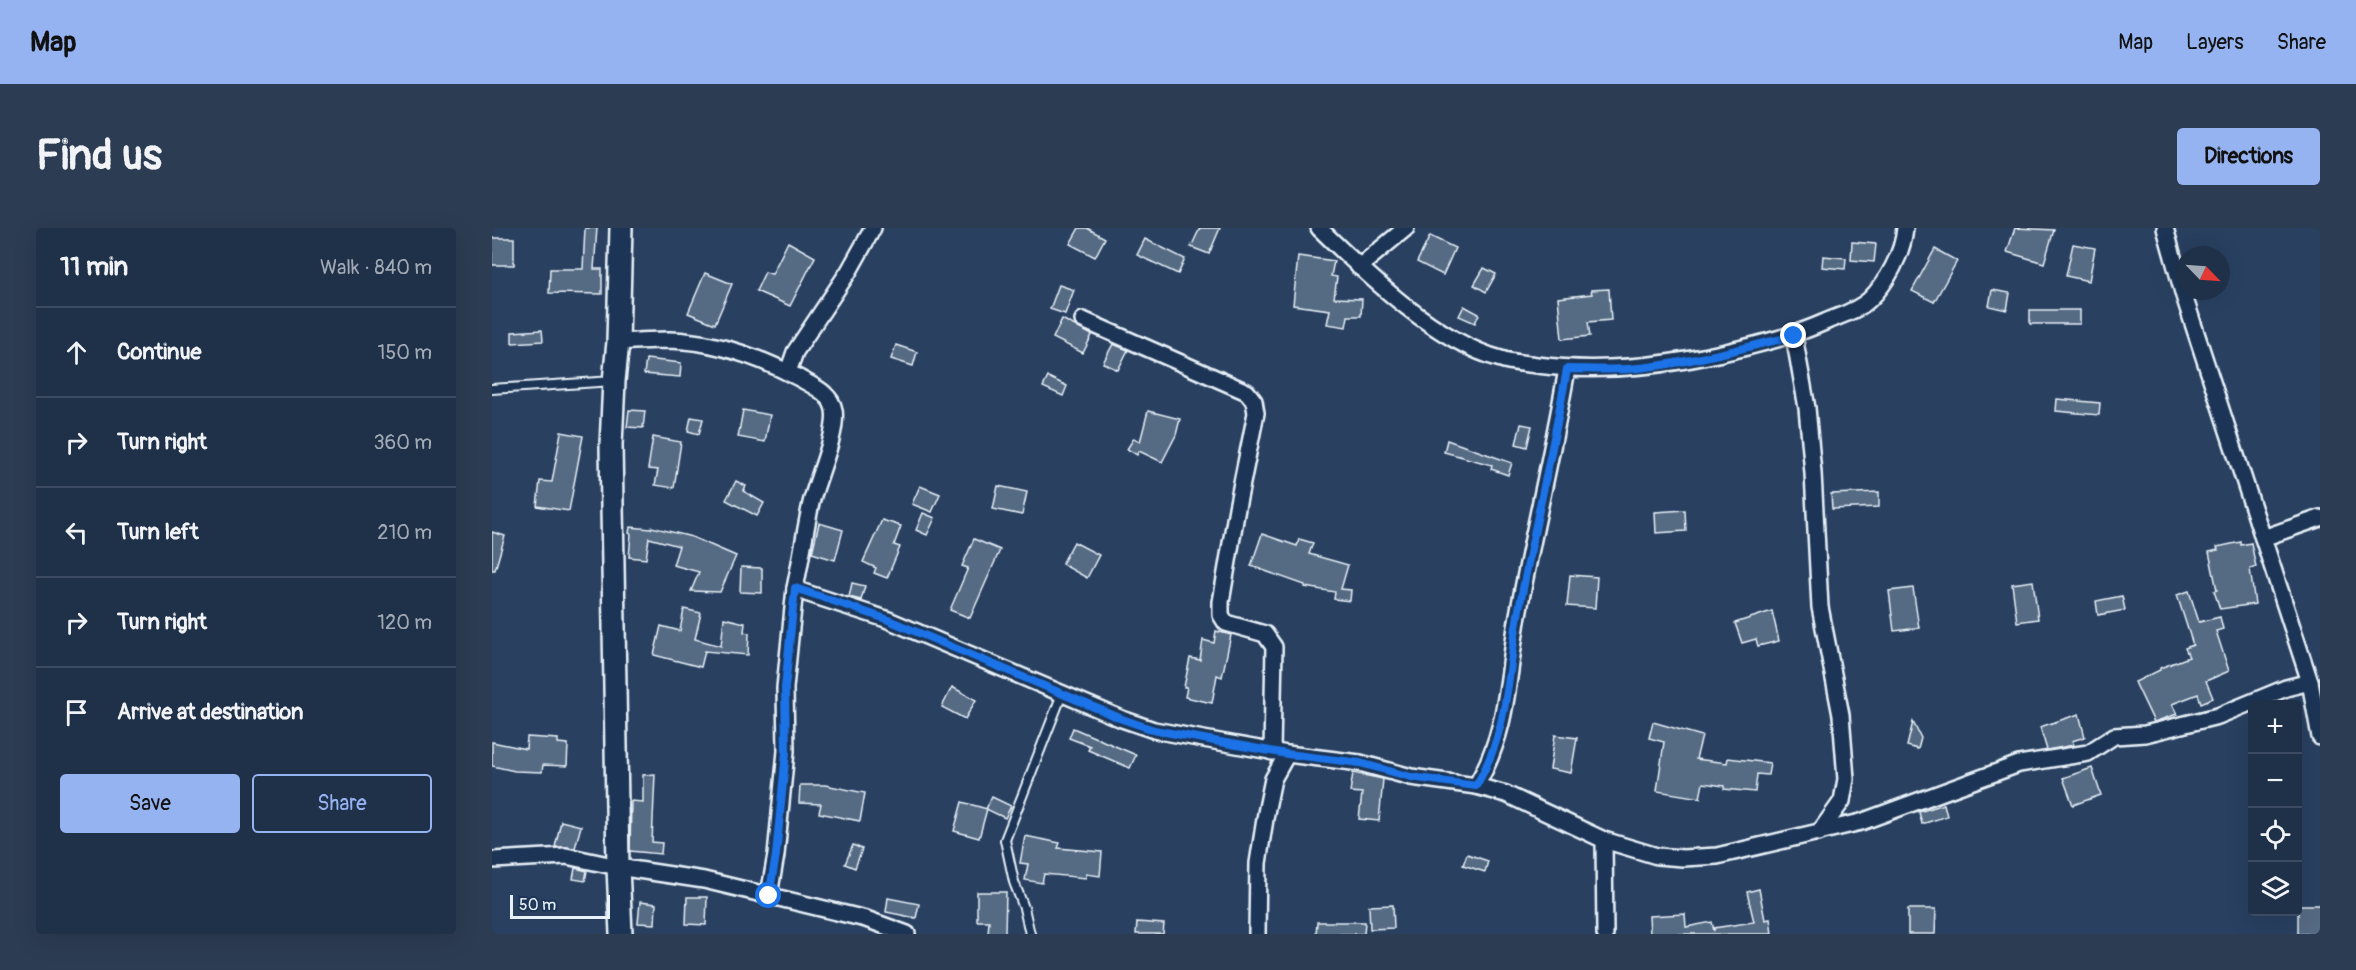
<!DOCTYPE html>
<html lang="en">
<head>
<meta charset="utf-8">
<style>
  body { margin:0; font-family:Pangolin,sans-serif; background:#2c3c53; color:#f1f3f6 }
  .controls { position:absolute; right:18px; bottom:18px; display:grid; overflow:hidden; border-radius:6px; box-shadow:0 6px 24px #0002 }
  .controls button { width:54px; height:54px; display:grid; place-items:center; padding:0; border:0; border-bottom:2px solid #3c4b61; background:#1f3049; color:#f1f3f6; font:30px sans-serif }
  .compass { position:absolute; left:1684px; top:18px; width:54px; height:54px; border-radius:50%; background:#1f3049; box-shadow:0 6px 24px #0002; rotate:115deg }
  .scale { position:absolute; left:18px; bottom:15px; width:100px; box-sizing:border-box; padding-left:6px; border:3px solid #e8f1f8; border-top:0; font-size:16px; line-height:21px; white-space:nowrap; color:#e8f1f8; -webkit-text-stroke:4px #1d3557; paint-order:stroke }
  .stop { position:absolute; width:18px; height:18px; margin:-14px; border:4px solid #1a73e8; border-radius:50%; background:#fff }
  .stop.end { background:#1a73e8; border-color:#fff; box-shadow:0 2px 6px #0008 }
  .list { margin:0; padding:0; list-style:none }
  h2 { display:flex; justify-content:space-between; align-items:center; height:78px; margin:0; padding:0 24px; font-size:26px }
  h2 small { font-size:20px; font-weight:400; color:#a1a9b4 }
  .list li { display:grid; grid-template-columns:39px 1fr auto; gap:18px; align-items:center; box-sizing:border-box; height:90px; padding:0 24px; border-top:2px solid #3c4b61 }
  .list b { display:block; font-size:22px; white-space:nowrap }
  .list em { font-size:20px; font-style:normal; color:#a1a9b4 }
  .actions { display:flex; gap:12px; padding:18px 24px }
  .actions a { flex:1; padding:14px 0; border:2px solid #95b2f1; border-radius:6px; text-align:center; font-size:21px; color:#95b2f1 }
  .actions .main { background:#95b2f1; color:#111 }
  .icon { flex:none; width:33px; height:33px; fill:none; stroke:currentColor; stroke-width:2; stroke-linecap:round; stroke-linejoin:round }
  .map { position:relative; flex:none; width:1828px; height:706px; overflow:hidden; border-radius:6px }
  header { display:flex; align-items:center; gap:36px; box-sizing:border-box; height:84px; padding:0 30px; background:#95b2f1; color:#111 }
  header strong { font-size:28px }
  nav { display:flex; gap:33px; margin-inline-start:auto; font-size:21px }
  .intro { display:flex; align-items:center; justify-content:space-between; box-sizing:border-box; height:144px; padding:0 36px }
  h1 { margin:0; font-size:42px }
  .button { padding:15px 27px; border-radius:6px; background:#95b2f1; color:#111; font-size:21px; font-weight:700 }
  main { display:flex; gap:36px; padding:0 36px }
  aside { flex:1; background:#1f3049; border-radius:6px; box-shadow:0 6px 24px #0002 }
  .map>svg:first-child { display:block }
  .building { fill:#556a83; stroke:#e8f1f8; stroke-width:1.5 }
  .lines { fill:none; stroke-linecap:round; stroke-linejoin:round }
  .lane-casing { stroke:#e8f1f8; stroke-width:12 }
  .street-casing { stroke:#e8f1f8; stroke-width:20 }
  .secondary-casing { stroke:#e8f1f8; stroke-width:26 }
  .lane { stroke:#1d3557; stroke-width:8 }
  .street { stroke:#1d3557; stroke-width:15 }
  .secondary { stroke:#1d3557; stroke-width:21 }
  .route { stroke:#1a73e8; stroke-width:8 }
</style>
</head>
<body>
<header>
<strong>Map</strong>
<nav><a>Map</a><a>Layers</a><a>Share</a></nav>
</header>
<div class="intro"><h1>Find us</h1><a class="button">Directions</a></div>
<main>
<aside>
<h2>11 min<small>Walk · 840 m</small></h2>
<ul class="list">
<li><svg class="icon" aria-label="ahead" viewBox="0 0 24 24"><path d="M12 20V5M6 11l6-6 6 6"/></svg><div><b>Continue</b></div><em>150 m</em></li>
<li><svg class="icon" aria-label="right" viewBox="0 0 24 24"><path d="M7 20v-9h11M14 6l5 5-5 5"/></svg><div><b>Turn right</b></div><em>360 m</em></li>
<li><svg class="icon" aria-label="left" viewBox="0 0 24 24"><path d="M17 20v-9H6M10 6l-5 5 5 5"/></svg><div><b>Turn left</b></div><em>210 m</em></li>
<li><svg class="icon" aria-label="right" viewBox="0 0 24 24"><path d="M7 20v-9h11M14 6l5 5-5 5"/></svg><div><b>Turn right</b></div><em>120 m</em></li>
<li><svg class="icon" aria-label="arrive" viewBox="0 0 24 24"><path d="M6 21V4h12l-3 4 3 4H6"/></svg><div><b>Arrive at destination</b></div></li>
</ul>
<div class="actions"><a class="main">Save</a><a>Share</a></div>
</aside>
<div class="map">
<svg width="1828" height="706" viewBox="0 0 1828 706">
  <rect width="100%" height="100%" fill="#294061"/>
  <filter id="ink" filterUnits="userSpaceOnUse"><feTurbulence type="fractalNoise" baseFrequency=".0167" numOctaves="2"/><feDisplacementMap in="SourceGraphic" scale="12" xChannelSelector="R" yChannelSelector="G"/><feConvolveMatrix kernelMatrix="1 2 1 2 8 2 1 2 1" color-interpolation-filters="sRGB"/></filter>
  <g filter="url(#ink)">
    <g class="building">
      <path d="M93 0H105L102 41H110V66L57 65 58 41H91Z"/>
      <path d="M587 0H595L613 10 603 29 578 16Z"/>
      <path d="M708 0H728L717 26 699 19Z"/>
      <path d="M1523 0 1562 2 1552 35 1515 24Z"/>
      <path d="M938 8 963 20 951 47 925 34Z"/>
      <rect x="0" y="10" width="22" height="27"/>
      <path d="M653 11 693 31 686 46 645 27Z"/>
      <path d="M296 14 323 29 298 78 264 63 273 44 280 46Z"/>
      <path d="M1360 14 1384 16 1382 34 1359 32Z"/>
      <path d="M1581 16 1603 20 1597 53 1574 48Z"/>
      <path d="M1443 21 1465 33 1442 74 1420 63Z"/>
      <path d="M806 28 842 33 839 48 845 49 842 70 870 71 869 88H856L854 99 835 96 838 82 801 77Z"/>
      <path d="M1331 28 1354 30 1353 41 1330 39Z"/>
      <path d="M992 40 1004 46 994 64 982 57Z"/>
      <path d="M213 45 240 56 223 96 196 85Z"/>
      <path d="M567 57 582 62 573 86 558 81Z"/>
      <path d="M1117 61 1119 92 1096 94 1098 108 1070 111 1066 70 1100 66 1099 62Z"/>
      <path d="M1500 62 1518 65 1515 82 1497 78Z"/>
      <path d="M972 78 987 86 983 95 967 88Z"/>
      <rect x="1538" y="82" width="50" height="14"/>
      <path d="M570 91 600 107 591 125 561 110Z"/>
      <path d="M50 102 51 113 20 115V104Z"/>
      <path d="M621 116 636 122 626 142 611 135Z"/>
      <path d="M404 117 425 124 421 138 399 131Z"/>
      <path d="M154 131 189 135 188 149 152 146Z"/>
      <path d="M556 149 575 158 571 168 551 159Z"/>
      <path d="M1565 171 1608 175 1607 187 1564 183Z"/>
      <path d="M137 182 153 183 151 200 135 199Z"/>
      <path d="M251 182 278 187 273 214 246 209Z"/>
      <path d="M656 183 688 191 684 207 670 234 647 223 645 227 635 221 642 210 648 214Z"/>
      <path d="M199 189 211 191 207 206 196 203Z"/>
      <path d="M1029 196 1040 198 1035 219 1024 216Z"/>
      <path d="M69 204 91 208 77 283 45 278 48 253 60 254Z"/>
      <path d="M161 209 189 214 182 260 163 257 166 242 156 241Z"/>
      <path d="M955 212 1020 235 1016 247 999 241 1000 237 952 224Z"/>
      <path d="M244 253 254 258 251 263 272 275 265 288 234 272Z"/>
      <path d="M428 258 448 266 440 284 420 276Z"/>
      <path d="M506 258 535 264 530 287 501 281Z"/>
      <path d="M1387 264V279L1340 281 1339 266Z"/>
      <path d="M1193 282 1194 303 1164 305 1163 284Z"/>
      <path d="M431 285 443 290 435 307 424 302Z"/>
      <path d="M390 292 409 298 402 317 408 319 395 350 382 345 384 340 371 334Z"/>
      <path d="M327 295 351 302 343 332 320 325Z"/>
      <path d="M138 299 159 301 160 299 200 309 244 328 228 364 199 363 207 344 181 337 187 318 157 310 154 331 137 329 139 306 137 305Z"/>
      <path d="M0 304 13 308 3 342H0Z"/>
      <path d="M770 306 805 318 807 311 821 315 817 326 856 337 849 361 859 362 858 373 842 371 843 364 813 359V357L759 338Z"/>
      <path d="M482 311 508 322 478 390 458 382 476 340 470 338Z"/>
      <path d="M582 314 607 327 595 350 570 336Z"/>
      <path d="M1749 314V317L1759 315 1764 339 1758 341 1763 376 1728 381 1722 363 1725 362 1717 324 1726 322 1725 319Z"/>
      <path d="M249 339 270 340V365L248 364Z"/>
      <path d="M1078 347 1105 349 1103 380 1075 378Z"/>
      <path d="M1541 353 1546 391 1525 394 1520 356Z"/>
      <path d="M360 355 373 358 369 372 357 369Z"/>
      <path d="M1421 360 1427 400 1402 403 1397 363Z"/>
      <path d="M1697 363 1707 394 1728 389 1731 401 1724 403 1737 443 1714 453 1721 470 1709 475 1706 466 1680 476 1685 486 1662 494 1643 454 1668 442V440L1697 429 1693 420 1701 417 1685 367Z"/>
      <path d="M1630 368 1633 382 1606 387 1604 373Z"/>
      <path d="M192 381 209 385 203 411 229 418 232 390 253 395 252 404 257 405 256 427 213 423 209 439 162 427 169 398 188 403Z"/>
      <path d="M1280 383 1287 413 1266 418 1264 411 1250 415 1243 395Z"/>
      <path d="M724 403 739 407 730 449 725 447 720 475 693 469 695 459H692L698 430 708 432 711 412 722 415Z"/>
      <path d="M460 459 484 472 473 491 450 479Z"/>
      <path d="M1587 486 1593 509 1580 513 1582 517 1555 522 1548 499Z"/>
      <path d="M1161 494 1210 508 1204 531 1235 535 1236 530 1278 535 1276 547 1265 546 1263 564 1232 561V558L1211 555 1208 570 1165 563 1172 514 1157 510Z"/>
      <path d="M1421 494 1429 510 1426 521 1415 518Z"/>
      <path d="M581 500 644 527 638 540 596 522 598 518 577 510Z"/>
      <path d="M1063 507 1085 510 1079 545 1058 541Z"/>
      <path d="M35 509 66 511V515L76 516 75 538 51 537 50 544 23 543 0 538V514L34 521Z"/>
      <path d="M1600 540 1609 567 1581 577 1571 550Z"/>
      <path d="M861 545 891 551 887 593 867 591 870 565 858 564Z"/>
      <path d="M163 546 160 614 170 615 169 626 138 623 139 573 151 574V547Z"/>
      <path d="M308 557H333L373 565 368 593 327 585 329 576 307 575Z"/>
      <path d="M500 569 519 578 513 590 494 581Z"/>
      <path d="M470 574 495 581 487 610 462 603Z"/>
      <path d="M1452 576 1455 588 1430 596 1427 584Z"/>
      <path d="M69 593 89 598 83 620 63 619Z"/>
      <path d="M533 608 568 615 566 620 610 624 608 648 594 646V650L552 646 550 655 533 652 536 636 528 635Z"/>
      <path d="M361 617 370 621 363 640 353 636Z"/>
      <path d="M975 626 996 633 993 644 971 637Z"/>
      <path d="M83 640 95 643 93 653 81 651Z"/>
      <path d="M1267 661 1273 692 1278 691 1280 706H1158L1157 688 1193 686 1194 699 1220 694 1222 703V700L1262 694 1255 664Z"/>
      <path d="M485 664H514L513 706H496L497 693H485Z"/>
      <path d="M195 669H215L214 697 194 696Z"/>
      <path d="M396 670 427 676 424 690 394 684Z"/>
      <path d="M148 674 164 676 163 696 146 695Z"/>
      <path d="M901 677 902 700 878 701 877 678Z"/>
      <rect x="1806" y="677" width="22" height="29"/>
      <path d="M1416 681H1444L1443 706H1416Z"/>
      <path d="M645 694 672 696 671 706H644Z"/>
      <path d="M825 694H873L872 706H824Z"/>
    </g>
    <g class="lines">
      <defs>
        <g id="lane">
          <path d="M0 161 121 153"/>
          <path d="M538 706 532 680 522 654 513 612 570 466"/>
        </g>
        <g id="street">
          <path d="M827 0C874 46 944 114 1009 131 1020 135 1033 135 1045 137 1115 146 1183 137 1251 120 1279 113 1306 106 1333 94 1347 88 1365 83 1377 72 1395 55 1411 25 1413 0"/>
          <path d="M1673 0 1692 68 1818 454 1828 509"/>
          <path d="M867 39 914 0"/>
          <path d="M591 92 755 164 762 173 764 185 745 280 729 374V387L734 395 773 406 782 419 780 524"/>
          <path d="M1302 108 1315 180 1321 245 1328 379 1349 487 1354 551 1350 573 1327 605"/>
          <path d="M126 114C143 113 160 112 177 112 222 113 267 129 307 150 321 158 339 165 342 182 346 205 325 251 319 275 313 303 309 332 303 360L314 365 394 391 630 491 662 502 728 514 795 526 868 535 919 549 984 558 1014 566 1112 612 1165 628 1191 630 1225 628 1369 594 1527 536 1596 525 1622 508 1653 506 1726 488 1794 460 1818 454"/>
          <path d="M296 144 303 124 357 43 381 0"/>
          <path d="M1771 310 1828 290"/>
          <path d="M984 558C1017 502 1015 449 1026 387 1041 305 1061 223 1075 141"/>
          <path d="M1112 612 1113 706"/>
          <path d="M0 632 74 628 126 639 212 652 374 691 415 706"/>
          <path d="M277 667 284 627 294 523 293 460 303 360"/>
          <path d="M765 706 766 635 774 585 781 551 795 526"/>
        </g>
        <path id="secondary" d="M129 706 126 639 119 217 122 153 126 114 129 0"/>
      </defs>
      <use href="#lane" class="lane-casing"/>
      <use href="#street" class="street-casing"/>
      <use href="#secondary" class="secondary-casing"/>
      <use href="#lane" class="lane"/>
      <use href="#street" class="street"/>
      <use href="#secondary" class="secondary"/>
    </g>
  </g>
  <g class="lines" filter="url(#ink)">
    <path class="route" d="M277 668 284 627 294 524 293 460 303 360 394 391 630 491 662 502 728 514 795 526 868 535 919 549 984 558C1017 502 1015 449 1026 387 1041 305 1061 223 1075 141 1094 141 1115 142 1135 141 1192 137 1246 121 1302 108"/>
  </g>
</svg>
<div class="controls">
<button>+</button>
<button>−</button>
<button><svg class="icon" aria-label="locate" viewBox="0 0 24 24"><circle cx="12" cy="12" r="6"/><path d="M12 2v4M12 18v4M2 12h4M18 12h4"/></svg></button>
<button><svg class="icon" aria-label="layers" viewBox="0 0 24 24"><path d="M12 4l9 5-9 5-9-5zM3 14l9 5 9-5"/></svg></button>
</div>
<svg class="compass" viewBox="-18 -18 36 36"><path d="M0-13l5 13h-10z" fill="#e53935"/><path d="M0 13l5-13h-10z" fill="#a1a9b4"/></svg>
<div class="scale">50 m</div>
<div class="stop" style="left:277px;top:668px"></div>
<div class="stop end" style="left:1302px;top:108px"></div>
</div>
</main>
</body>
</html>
